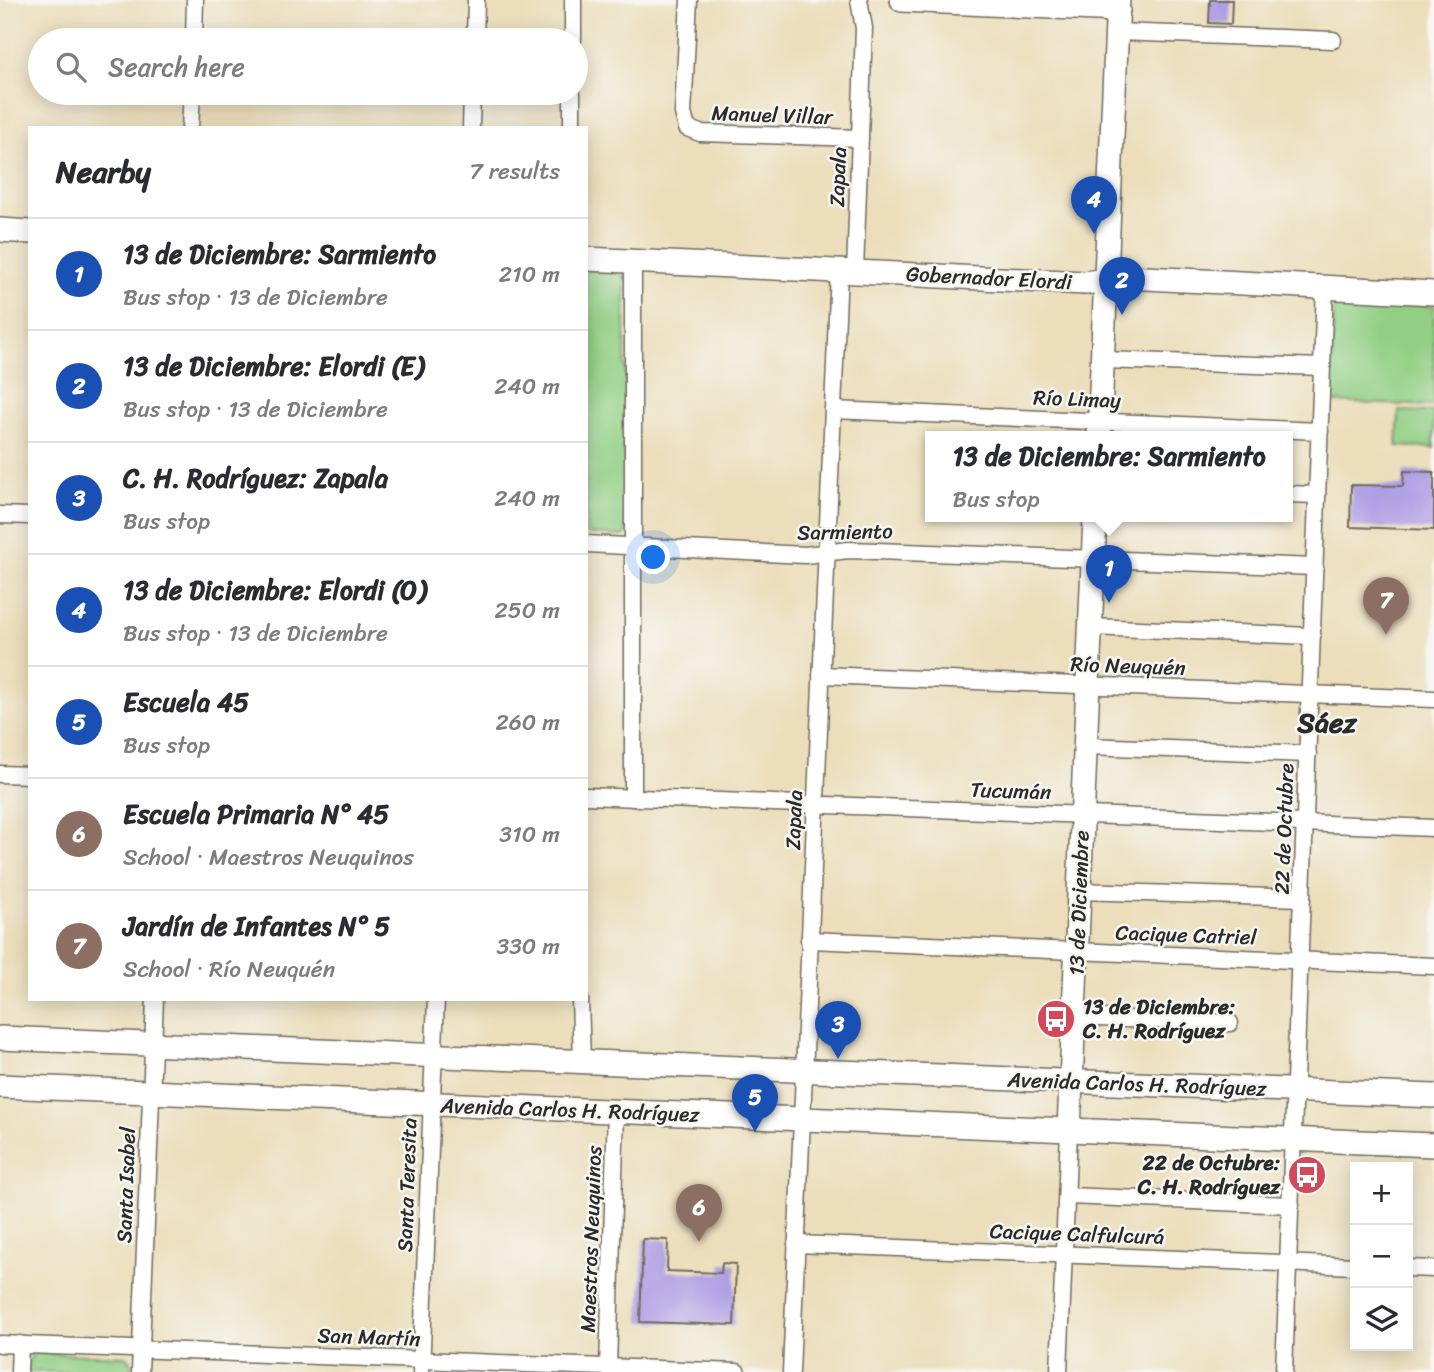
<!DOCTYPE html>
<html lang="en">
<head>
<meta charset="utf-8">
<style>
  body { margin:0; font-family:Sriracha,sans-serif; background:#f2f2f3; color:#2b2b33 }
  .controls { position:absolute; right:21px; bottom:21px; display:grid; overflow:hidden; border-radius:0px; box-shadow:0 4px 18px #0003 }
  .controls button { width:63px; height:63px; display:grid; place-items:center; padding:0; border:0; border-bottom:2px solid #e1e1e2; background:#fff; color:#2b2b33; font:35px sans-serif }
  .you { position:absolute; left:654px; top:558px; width:24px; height:24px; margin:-18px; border:5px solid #fff; border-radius:50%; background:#1a73e8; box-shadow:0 0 0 10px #1a73e833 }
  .badge { display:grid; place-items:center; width:46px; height:46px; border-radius:50%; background:#d93025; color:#fff; font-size:23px; font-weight:700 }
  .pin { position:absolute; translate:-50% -58px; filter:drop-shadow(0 2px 4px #0008) }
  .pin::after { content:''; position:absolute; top:37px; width:24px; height:21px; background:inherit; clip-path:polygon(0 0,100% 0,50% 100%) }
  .popup { position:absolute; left:925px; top:431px; width:368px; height:91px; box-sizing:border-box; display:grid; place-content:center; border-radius:0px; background:#fff; filter:drop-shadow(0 2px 5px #0005); font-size:23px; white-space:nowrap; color:#7c7c81 }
  .popup b { font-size:26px; color:#2b2b33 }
  .popup::after { content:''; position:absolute; left:50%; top:100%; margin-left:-14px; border:14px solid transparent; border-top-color:#fff }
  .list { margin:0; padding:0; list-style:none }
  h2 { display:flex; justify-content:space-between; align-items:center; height:91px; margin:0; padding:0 28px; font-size:30px }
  h2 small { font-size:23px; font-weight:400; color:#7c7c81 }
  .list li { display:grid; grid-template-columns:46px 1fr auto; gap:21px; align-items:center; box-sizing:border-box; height:112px; padding:0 28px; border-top:2px solid #e1e1e2 }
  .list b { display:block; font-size:26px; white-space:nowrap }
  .list p { margin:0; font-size:23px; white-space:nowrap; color:#7c7c81 }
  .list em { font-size:23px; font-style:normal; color:#7c7c81 }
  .icon { flex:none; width:38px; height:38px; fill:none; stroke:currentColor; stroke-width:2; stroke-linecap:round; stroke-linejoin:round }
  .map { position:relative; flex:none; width:1434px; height:1372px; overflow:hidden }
  .search { position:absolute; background:#fff; box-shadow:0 4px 18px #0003; left:28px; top:28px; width:560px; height:77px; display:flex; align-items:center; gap:18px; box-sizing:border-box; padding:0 24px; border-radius:38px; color:#7c7c81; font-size:26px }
  .panel { position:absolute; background:#fff; box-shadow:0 4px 18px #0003; left:28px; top:126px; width:560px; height:875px; border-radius:0px }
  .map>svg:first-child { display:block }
  .green { fill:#92cf84; stroke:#5e7d58; stroke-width:2 }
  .building { fill:#ad9ce4 }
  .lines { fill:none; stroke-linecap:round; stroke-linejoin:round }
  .street-casing { stroke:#6f6a5d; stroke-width:19 }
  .secondary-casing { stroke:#6f6a5d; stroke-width:26 }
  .street { stroke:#fff; stroke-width:16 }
  .secondary { stroke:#fff; stroke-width:23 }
  .labels { text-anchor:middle; stroke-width:5; stroke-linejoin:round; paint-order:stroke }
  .street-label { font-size:21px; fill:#2b2b2b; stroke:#f6f6f2 }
  .poi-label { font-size:21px; font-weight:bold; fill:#2b2b2b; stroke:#f6f6f2; text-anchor:start }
  .district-label { font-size:28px; font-weight:bold; fill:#2b2b2b; stroke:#f6f6f2 }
</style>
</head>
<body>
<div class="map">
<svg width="1434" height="1372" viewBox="0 0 1434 1372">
  <rect width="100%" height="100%" fill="#f6f6f2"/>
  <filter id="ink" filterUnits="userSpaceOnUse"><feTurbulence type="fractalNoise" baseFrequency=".0143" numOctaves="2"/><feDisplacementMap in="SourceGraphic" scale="14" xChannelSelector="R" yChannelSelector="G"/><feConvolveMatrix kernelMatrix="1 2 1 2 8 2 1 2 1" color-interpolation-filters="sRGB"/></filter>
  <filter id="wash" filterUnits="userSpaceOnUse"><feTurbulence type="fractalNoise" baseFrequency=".00686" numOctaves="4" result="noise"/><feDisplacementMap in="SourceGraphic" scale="28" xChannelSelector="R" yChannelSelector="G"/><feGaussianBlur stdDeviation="1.57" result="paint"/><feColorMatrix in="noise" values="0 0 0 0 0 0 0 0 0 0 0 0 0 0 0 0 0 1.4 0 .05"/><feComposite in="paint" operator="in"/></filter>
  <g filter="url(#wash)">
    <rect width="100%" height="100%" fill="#ecdebb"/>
    <g class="green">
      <path d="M586 271H616L625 277 626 534 623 536 586 534Z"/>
      <path d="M1343 301 1434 306V406L1330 402 1334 308 1336 304Z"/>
      <path d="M1399 411 1434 412V448L1397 446Z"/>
      <path d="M35 1353 126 1356 131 1361 132 1372H27L28 1361Z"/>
    </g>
    <g id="blocks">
      <g class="building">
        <path d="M1210 0H1232L1231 24 1209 23Z"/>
        <path d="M1404 471 1434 472V530L1350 527 1351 485 1403 486Z"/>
        <path d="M643 1239 668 1240 667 1271 721 1273 722 1263 736 1264 734 1325 640 1322Z"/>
      </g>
    </g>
  </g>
  <g filter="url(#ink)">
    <use href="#blocks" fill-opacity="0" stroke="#6f6a5d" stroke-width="2"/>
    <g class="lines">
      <defs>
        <g id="street">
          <path d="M689 0 683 113 687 128 700 133 860 138"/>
          <path d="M1117 32 1333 40"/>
          <path d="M194 40 195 0"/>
          <path d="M475 40 476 0"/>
          <path d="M573 40V0"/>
          <path d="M190 128 192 93"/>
          <path d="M471 128 472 93"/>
          <path d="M572 128V93"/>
          <path d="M633 261V798"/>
          <path d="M855 272 864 28 859 0"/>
          <path d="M1102 360 1322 367"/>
          <path d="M833 410 1320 431"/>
          <path d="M1288 494 1317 495"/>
          <path d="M0 515 30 516"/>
          <path d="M586 544 805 555 849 550 1315 567"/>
          <path d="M1091 627 1312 636"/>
          <path d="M821 675 1434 699"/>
          <path d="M1086 746 1308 754"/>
          <path d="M0 774 30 775"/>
          <path d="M586 796 1434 828"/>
          <path d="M1079 891 1302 898"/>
          <path d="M809 940 1434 966"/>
          <path d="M580 999 582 1062"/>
          <path d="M1074 1017 1230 1023"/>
          <path d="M1067 1196 1291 1205"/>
          <path d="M796 1244 1355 1266"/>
          <path d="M1408 1268 1434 1269"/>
          <path d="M0 1344 737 1372"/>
          <path d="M608 1367 616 1111"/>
          <path d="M19 1372 20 1344"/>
          <path d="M140 1372 155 999"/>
          <path d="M421 1372 436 999"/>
          <path d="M791 1372 839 271"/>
          <path d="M1059 1372 1069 1130"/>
          <path d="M1284 1372 1325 287"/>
        </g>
        <g id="secondary">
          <path d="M902 0 1118 10"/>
          <path d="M0 230 30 232"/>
          <path d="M586 259 1085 283 1126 277 1434 293"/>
          <path d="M1099 437 1118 0"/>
          <path d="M0 1038 1434 1096"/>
          <path d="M0 1086 1434 1145"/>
          <path d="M1069 1130 1095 517"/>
        </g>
      </defs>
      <use href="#street" class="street-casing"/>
      <use href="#secondary" class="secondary-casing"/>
      <use href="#street" class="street"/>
      <use href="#secondary" class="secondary"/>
    </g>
  </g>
  <defs>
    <symbol id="bus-disc" viewBox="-11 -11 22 22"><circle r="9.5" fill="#d1495b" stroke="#f6f6f2"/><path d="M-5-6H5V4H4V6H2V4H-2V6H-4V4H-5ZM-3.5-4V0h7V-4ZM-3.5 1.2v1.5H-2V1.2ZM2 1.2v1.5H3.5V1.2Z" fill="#fff"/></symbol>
  </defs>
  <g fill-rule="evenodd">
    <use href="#bus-disc" x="1034" y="997" width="44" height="44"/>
    <use href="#bus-disc" x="1285" y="1153" width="44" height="44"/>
  </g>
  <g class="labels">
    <g class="street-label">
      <text transform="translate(772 115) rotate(2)" y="7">Manuel Villar</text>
      <text transform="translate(838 177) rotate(-88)" y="7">Zapala</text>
      <text transform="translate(989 278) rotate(3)" y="7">Gobernador Elordi</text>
      <text transform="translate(1077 399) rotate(2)" y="7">Río Limay</text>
      <text transform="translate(845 532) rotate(-1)" y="7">Sarmiento</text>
      <text transform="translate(1128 666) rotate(2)" y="7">Río Neuquén</text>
      <text transform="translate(1011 791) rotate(2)" y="7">Tucumán</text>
      <text transform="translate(794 820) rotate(-88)" y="7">Zapala</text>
      <text transform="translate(1284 829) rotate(-88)" y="7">22 de Octubre</text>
      <text transform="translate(1079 903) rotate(-88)" y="7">13 de Diciembre</text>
      <text transform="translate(1186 935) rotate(2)" y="7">Cacique Catriel</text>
      <text transform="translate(1137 1084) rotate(2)" y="7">Avenida Carlos H. Rodríguez</text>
      <text transform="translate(570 1110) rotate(2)" y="7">Avenida Carlos H. Rodríguez</text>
      <text transform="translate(126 1185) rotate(-88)" y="7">Santa Isabel</text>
      <text transform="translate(407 1185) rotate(-88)" y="7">Santa Teresita</text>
      <text transform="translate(1077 1234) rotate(2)" y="7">Cacique Calfulcurá</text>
      <text transform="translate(591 1239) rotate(-88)" y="7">Maestros Neuquinos</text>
      <text transform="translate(369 1337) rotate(2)" y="7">San Martín</text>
    </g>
    <g class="poi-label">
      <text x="1083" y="1014">13 de Diciembre:<tspan x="1083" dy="24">C. H. Rodríguez</tspan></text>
      <text x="1280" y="1170" text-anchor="end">22 de Octubre:<tspan x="1280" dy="24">C. H. Rodríguez</tspan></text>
    </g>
    <g class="district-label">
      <text x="1327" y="732">Sáez</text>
    </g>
  </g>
</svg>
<div class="controls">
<button>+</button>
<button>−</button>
<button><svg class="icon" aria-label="layers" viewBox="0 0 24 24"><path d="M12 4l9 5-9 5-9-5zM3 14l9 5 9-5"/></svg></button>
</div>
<div class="you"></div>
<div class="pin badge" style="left:1109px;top:603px;background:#1a4fb4">1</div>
<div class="popup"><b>13 de Diciembre: Sarmiento</b>Bus stop</div>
<div class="pin badge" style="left:1122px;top:315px;background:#1a4fb4">2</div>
<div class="pin badge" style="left:838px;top:1059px;background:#1a4fb4">3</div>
<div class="pin badge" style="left:1094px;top:234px;background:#1a4fb4">4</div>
<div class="pin badge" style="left:755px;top:1132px;background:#1a4fb4">5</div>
<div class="pin badge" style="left:699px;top:1242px;background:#8d6e63">6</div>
<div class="pin badge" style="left:1386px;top:635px;background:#8d6e63">7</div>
<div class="search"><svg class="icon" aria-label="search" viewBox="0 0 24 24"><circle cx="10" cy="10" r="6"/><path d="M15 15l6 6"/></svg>Search here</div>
<section class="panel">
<h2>Nearby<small>7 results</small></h2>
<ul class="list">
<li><span class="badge" style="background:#1a4fb4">1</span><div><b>13 de Diciembre: Sarmiento</b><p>Bus stop · 13 de Diciembre</p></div><em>210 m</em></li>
<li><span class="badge" style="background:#1a4fb4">2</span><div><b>13 de Diciembre: Elordi (E)</b><p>Bus stop · 13 de Diciembre</p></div><em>240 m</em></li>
<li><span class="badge" style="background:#1a4fb4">3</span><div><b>C. H. Rodríguez: Zapala</b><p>Bus stop</p></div><em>240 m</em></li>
<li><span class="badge" style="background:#1a4fb4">4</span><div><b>13 de Diciembre: Elordi (O)</b><p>Bus stop · 13 de Diciembre</p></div><em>250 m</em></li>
<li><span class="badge" style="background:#1a4fb4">5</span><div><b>Escuela 45</b><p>Bus stop</p></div><em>260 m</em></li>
<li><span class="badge" style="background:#8d6e63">6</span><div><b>Escuela Primaria N° 45</b><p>School · Maestros Neuquinos</p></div><em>310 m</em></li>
<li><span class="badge" style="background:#8d6e63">7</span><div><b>Jardín de Infantes N° 5</b><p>School · Río Neuquén</p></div><em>330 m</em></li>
</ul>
</section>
</div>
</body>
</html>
